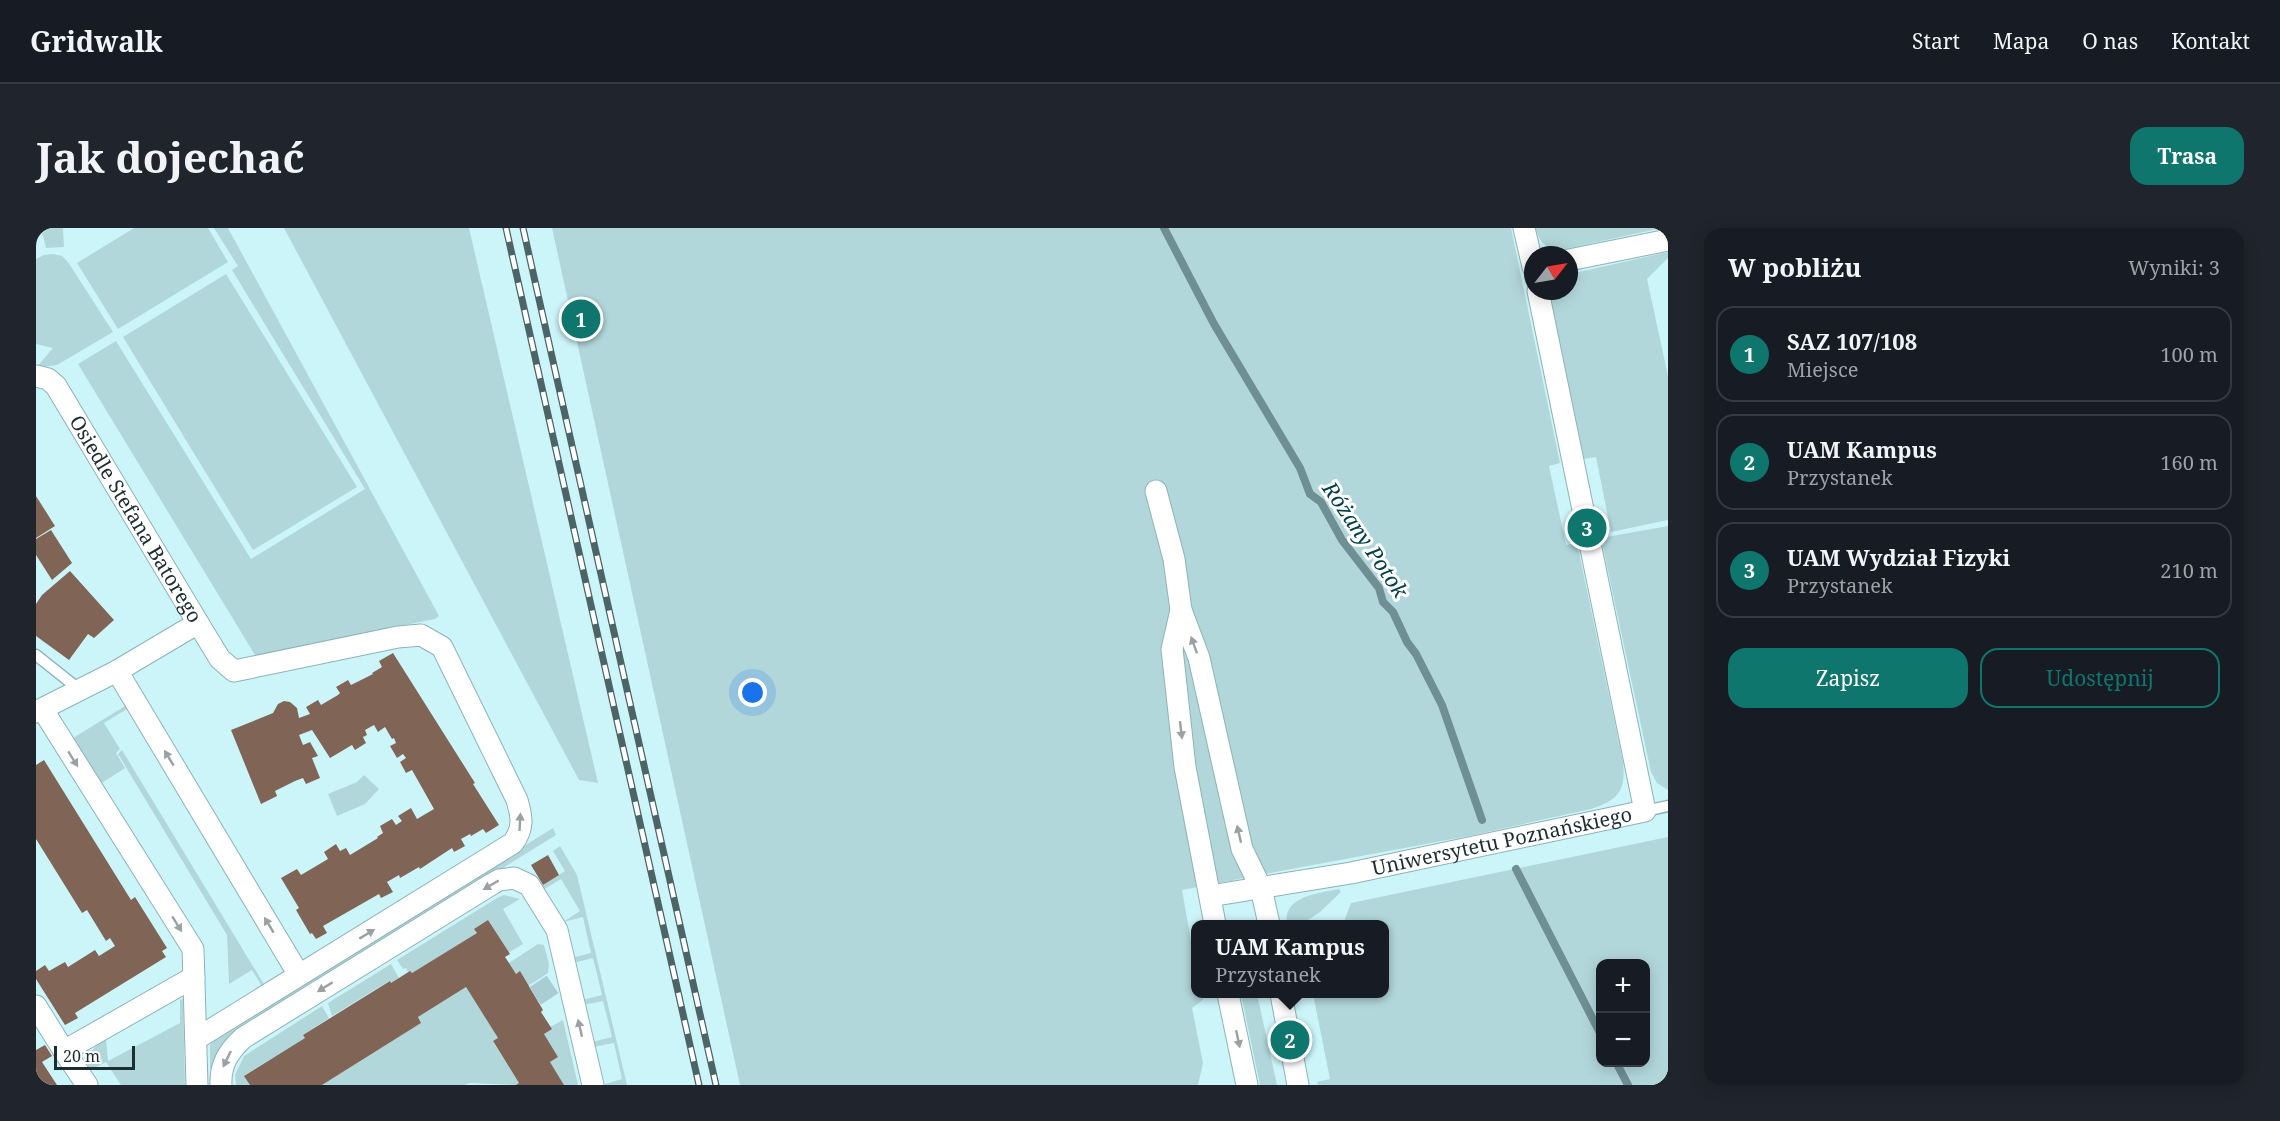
<!DOCTYPE html>
<html lang="pl">
<head>
<meta charset="utf-8">
<style>
  body { margin:0; font-family:"Noto Serif",serif; background:#20242c; color:#f1f3f6 }
  .controls { position:absolute; right:18px; bottom:18px; display:grid; overflow:hidden; border-radius:12px; box-shadow:0 3px 15px #0003 }
  .controls button { width:54px; height:54px; display:grid; place-items:center; padding:0; border:0; border-bottom:2px solid #363941; background:#171b24; color:#f1f3f6; font:30px sans-serif }
  .compass { position:absolute; left:1488px; top:18px; width:54px; height:54px; border-radius:50%; background:#171b24; box-shadow:0 3px 15px #0003; rotate:59deg }
  .scale { position:absolute; left:18px; bottom:15px; width:81px; box-sizing:border-box; padding-left:6px; border:3px solid #1e2e30; border-top:0; font-size:16px; line-height:21px; white-space:nowrap; color:#1e2e30; -webkit-text-stroke:4px #fff; paint-order:stroke }
  .you { position:absolute; left:717px; top:465px; width:21px; height:21px; margin:-15px; border:4px solid #fff; border-radius:50%; background:#1a73e8; box-shadow:0 0 0 9px #1a73e833 }
  .badge { display:grid; place-items:center; width:39px; height:39px; border-radius:50%; background:#0f766e; color:#fff; font-size:20px; font-weight:700 }
  .pin { position:absolute; translate:-50% -50%; border:3px solid #fff; box-shadow:0 2px 6px #0006 }
  .popup { position:absolute; left:1155px; top:692px; width:198px; height:78px; box-sizing:border-box; display:grid; place-content:center; border-radius:12px; background:#171b24; filter:drop-shadow(0 2px 4px #0005); font-size:20px; white-space:nowrap; color:#9ea1a6 }
  .popup b { font-size:22px; color:#f1f3f6 }
  .popup::after { content:''; position:absolute; left:50%; top:100%; margin-left:-12px; border:12px solid transparent; border-top-color:#171b24 }
  .list { margin:0; padding:0; list-style:none }
  h2 { display:flex; justify-content:space-between; align-items:center; height:78px; margin:0; padding:0 24px; font-size:26px }
  h2 small { font-size:20px; font-weight:400; color:#9ea1a6 }
  .list li { display:grid; grid-template-columns:39px 1fr auto; gap:18px; align-items:center; box-sizing:border-box; height:96px; margin:0 12px 12px; padding:0 12px; border:2px solid #363941; border-radius:18px }
  .list b { display:block; font-size:22px; white-space:nowrap }
  .list p { margin:0; font-size:20px; white-space:nowrap; color:#9ea1a6 }
  .list em { font-size:20px; font-style:normal; color:#9ea1a6 }
  .actions { display:flex; gap:12px; padding:18px 24px }
  .actions a { flex:1; padding:14px 0; border:2px solid #0f766e; border-radius:18px; text-align:center; font-size:21px; color:#0f766e }
  .actions .main { background:#0f766e; color:#fff }
  .map { position:relative; flex:none; width:1632px; height:857px; overflow:hidden; border-radius:18px }
  header { display:flex; align-items:center; gap:36px; box-sizing:border-box; height:84px; padding:0 30px; background:#171b24; border-bottom:2px solid #363941 }
  header strong { font-size:28px }
  nav { display:flex; gap:33px; margin-inline-start:auto; font-size:21px }
  .intro { display:flex; align-items:center; justify-content:space-between; box-sizing:border-box; height:144px; padding:0 36px }
  h1 { margin:0; font-size:42px }
  .button { padding:15px 27px; border-radius:18px; background:#0f766e; color:#fff; font-size:21px; font-weight:700 }
  main { display:flex; gap:36px; padding:0 36px }
  aside { flex:1; background:#171b24; border-radius:18px; box-shadow:0 3px 15px #0003 }
  .map>svg:first-child { display:block }
  .green { fill:#b2d7db; fill-rule:evenodd }
  .lines { fill:none; stroke-linecap:round; stroke-linejoin:round }
  .stream { stroke:#6f8f93; stroke-width:8 }
  .building { fill:#806556 }
  .street-tunnel { stroke:#a9cdd2; stroke-width:21; stroke-dasharray:21 10; stroke-linecap:butt }
  .lane-casing { stroke:#8cb3b8; stroke-width:13 }
  .street-casing { stroke:#8cb3b8; stroke-width:23 }
  .lane { stroke:#fff; stroke-width:10 }
  .street { stroke:#fff; stroke-width:21 }
  .rail-casing { stroke:#4d6466; stroke-width:7 }
  .rail { stroke:#fff; stroke-width:4.5; stroke-dasharray:14; stroke-linecap:butt }
  .oneway { fill:#9aa1a2 }
  .labels { text-anchor:middle; stroke-width:6; stroke-linejoin:round; paint-order:stroke }
  .street-label { font-size:20px; fill:#1e2e30; stroke:#fff }
  .water-label { font-size:21px; font-style:italic; fill:#004046; stroke:#fff }
</style>
</head>
<body>
<header>
<strong>Gridwalk</strong>
<nav><a>Start</a><a>Mapa</a><a>O nas</a><a>Kontakt</a></nav>
</header>
<div class="intro"><h1>Jak dojechać</h1><a class="button">Trasa</a></div>
<main>
<div class="map">
<svg width="1632" height="857" viewBox="0 0 1632 857">
  <rect width="100%" height="100%" fill="#ccf5fa"/>
  <g class="green">
    <path d="M5 0H27L28 19 10 20Z"/>
    <path d="M98 0H172L192 34 82 101 41 35Z"/>
    <path d="M178 0H192L403 388 399 391 219 427 42 136 80 113 215 331 329 261 196 42 202 38Z"/>
    <path d="M248 0H433L562 555 543 552Z"/>
    <path d="M516 0H1475L1524 235 1513 238 1530 317 1541 315 1587 534C1590 562 1583 572 1555 581L1433 608 1197 652V655L1193 653 1146 662 1159 736 1160 766H1165L1167 772 1156 780 1167 835 1162 857H704Z"/>
    <path d="M1499 0H1626L1525 22C1511 22 1503 14 1499 0Z"/>
    <path d="M1632 24V30L1611 51 1632 148V292L1575 304 1560 229 1548 231 1515 74V64L1533 63 1534 46Z"/>
    <path d="M17 26 26 28 32 34 77 104 21 137 0 140 17 120 0 116V31L8 27Z"/>
    <path d="M190 46 321 259 217 322 87 109Z"/>
    <path d="M1632 298V562L1621 555 1615 544 1565 310Z"/>
    <path d="M94 475 96 478 68 495 84 521 80 525 89 540 58 560 29 515Z"/>
    <path d="M86 522 229 758 227 760 216 742 193 756 191 707 82 526Z"/>
    <path d="M328 547 343 561 329 576 301 588 292 566 321 554Z"/>
    <path d="M517 600 520 607 197 807 177 841H174V817L180 810Z"/>
    <path d="M1632 609V857H1282L1281 854 1294 851 1278 771 1281 766H1348V696H1307L1315 675ZM1564 736H1610V834H1564Z"/>
    <path d="M524 618 541 647 591 857H566L586 851 578 815 557 819 556 814 576 809 567 773 547 777 546 772 566 767 557 730 537 735 535 730 555 725 547 689 527 694 544 683 525 651 507 662 505 658 529 643 517 623Z"/>
    <path d="M1303 661 1305 664 1284 684 1266 696H1251C1246 668 1284 665 1303 661Z"/>
    <path d="M468 667 484 671 467 681 487 716 472 725 439 701 441 705 376 745 372 744 370 740 367 741 361 732 461 670Z"/>
    <path d="M502 716 508 717 513 736 512 745 492 758 483 744 480 746 473 735Z"/>
    <path d="M355 736 363 750 355 755 353 753 296 788 292 775Z"/>
    <path d="M430 759 462 810 457 814 483 855 480 857 434 855 428 857H286L385 795 382 789Z"/>
    <path d="M1205 766H1221L1241 857H1224Z"/>
    <path d="M147 771 149 857H85L70 834 52 843C51 828 56 818 70 811L72 833 144 795V772Z"/>
    <path d="M286 778 293 790 267 807 269 810 209 847 214 857H200L199 847 208 828Z"/>
    <path d="M527 792 542 857H528L514 834 522 829 508 806 514 799Z"/>
  </g>
  <g class="lines">
    <g class="stream">
      <path d="M1128 0 1178 96 1264 240 1274 266 1285 274 1306 312 1343 360 1347 374 1357 384 1371 414 1380 426 1406 477 1446 592"/>
      <path d="M1480 641 1564 805"/>
      <path d="M1580 834 1592 857"/>
    </g>
  </g>
  <g class="building">
    <path d="M549 84 551 95 542 98 539 86Z"/>
    <path d="M0 268 19 298 0 310Z"/>
    <path d="M15 302 36 335 16 352 0 327V311Z"/>
    <path d="M34 343 78 392 58 410 52 406 33 432 0 408V376L6 367Z"/>
    <path d="M357 425 439 555 437 556 463 597 450 605 447 601 435 608 434 606 425 611 429 618 418 624 416 620 384 641 383 639 364 650 363 647 351 654 357 664 345 670 343 666 287 698 291 705 280 711 276 705 274 706 260 682 263 680 245 650 261 641 265 647 292 631 288 624 300 616 304 623 310 620 314 627 342 610 341 609 347 605 344 598 356 591 360 597 366 593 362 588 375 580 381 591 398 581 376 542 370 545 364 534 370 530 367 526 361 530 354 518 360 515 358 510 356 511 349 499 342 504 338 497 329 502 331 507 327 509 330 515 319 522 316 517 294 530 276 502 263 507 267 517 274 514 282 528 276 530 284 550 270 556 267 550 259 553 239 563 241 568 225 576 195 502 237 485 242 476 248 473 254 474 261 480 263 490 274 486 270 479 282 472 285 477 302 467 304 465 300 459 312 452 315 457 337 446 336 445 346 439 343 433Z"/>
    <path d="M8 532 95 672 99 669 131 720 126 723 130 729 39 785 42 790 29 797 0 751V743L9 737 13 743 29 734 32 739 59 722 63 728 79 718 74 710 70 713 51 682 46 685 0 611V537Z"/>
    <path d="M512 627 523 647 507 657 495 637Z"/>
    <path d="M452 692 474 726 469 729 473 735 480 746 484 743 507 782 505 784 516 801 508 806 522 829 514 834 528 857H480L483 855 457 813 462 810 430 759 382 789 385 795 286 857H214L208 848 269 810 267 807 354 753 355 755 374 743 376 745 441 705 438 701Z"/>
    <path d="M9 817 16 828 6 834 21 857H0V822Z"/>
  </g>
  <g class="lines">
    <path class="street-tunnel" d="M499 768 531 747"/>
    <defs>
      <g id="lane">
        <path d="M0 427 44 462"/>
        <path d="M1609 583 1632 578"/>
      </g>
      <g id="street">
        <path d="M1488 0 1497 39"/>
        <path d="M1533 32 1632 12"/>
        <path id="s1" d="M0 148 12 151 20 158 162 395 81 443 0 484"/>
        <path d="M1120 263 1138 331 1145 382 1163 430 1206 621 1225 660 1233 696"/>
        <path d="M1145 382 1136 421 1149 539 1179 696"/>
        <path d="M81 443 263 747"/>
        <path d="M7 482 157 721 161 857"/>
        <path id="s2" d="M1174 668 1315 645 1609 583 1502 63"/>
        <path d="M1192 766 1211 857"/>
        <path d="M1245 766 1262 857"/>
        <path d="M0 778 28 823"/>
        <path d="M160 811 477 615C488 600 486 589 481 572L406 419 385 407 362 409 198 443 184 431 162 395"/>
        <path d="M51 857 28 823 158 749"/>
        <path d="M185 857C184 837 192 824 207 810L456 656 463 652 478 650 493 657 521 702 557 857"/>
      </g>
    </defs>
    <use href="#lane" class="lane-casing"/>
    <use href="#street" class="street-casing"/>
    <use href="#lane" class="lane"/>
    <use href="#street" class="street"/>
    <defs>
      <g id="rail">
        <path d="M470 0 663 857"/>
        <path d="M487 0 680 857"/>
      </g>
    </defs>
    <use href="#rail" class="rail-casing"/>
    <use href="#rail" class="rail"/>
  </g>
  <defs><path id="oneway-solid" d="M-6-.8H1V-3.2L6.5 0L1 3.2V.8H-6Z" transform="scale(1.5)"/></defs>
  <g class="oneway">
    <use href="#oneway-solid" transform="translate(1158 417) rotate(-110)"/>
    <use href="#oneway-solid" transform="translate(1145 502) rotate(83)"/>
    <use href="#oneway-solid" transform="translate(133 530) rotate(-121)"/>
    <use href="#oneway-solid" transform="translate(37 531) rotate(58)"/>
    <use href="#oneway-solid" transform="translate(484 594) rotate(-87)"/>
    <use href="#oneway-solid" transform="translate(1203 606) rotate(-103)"/>
    <use href="#oneway-solid" transform="translate(455 657) rotate(150)"/>
    <use href="#oneway-solid" transform="translate(141 696) rotate(58)"/>
    <use href="#oneway-solid" transform="translate(233 697) rotate(-121)"/>
    <use href="#oneway-solid" transform="translate(331 706) rotate(-31)"/>
    <use href="#oneway-solid" transform="translate(289 759) rotate(148)"/>
    <use href="#oneway-solid" transform="translate(544 800) rotate(-103)"/>
    <use href="#oneway-solid" transform="translate(1202 811) rotate(78)"/>
    <use href="#oneway-solid" transform="translate(191 831) rotate(116)"/>
  </g>
  <g class="labels">
    <g class="street-label">
      <text dy="7" stroke="none"><textPath href="#s1" startOffset="178">Osiedle Stefana Batorego</textPath></text>
      <text dy="7" stroke="none"><textPath href="#s2" startOffset="297">Uniwersytetu Poznańskiego</textPath></text>
    </g>
    <g class="water-label">
      <text transform="translate(1329 312) rotate(56)" y="7">Różany Potok</text>
    </g>
  </g>
</svg>
<div class="controls">
<button>+</button>
<button>−</button>
</div>
<svg class="compass" viewBox="-18 -18 36 36"><path d="M0-13l5 13h-10z" fill="#e53935"/><path d="M0 13l5-13h-10z" fill="#9ea1a6"/></svg>
<div class="scale">20 m</div>
<div class="you"></div>
<div class="pin badge" style="left:545px;top:91px">1</div>
<div class="pin badge" style="left:1254px;top:812px">2</div>
<div class="popup"><b>UAM Kampus</b>Przystanek</div>
<div class="pin badge" style="left:1551px;top:300px">3</div>
</div>
<aside>
<h2>W pobliżu<small>Wyniki: 3</small></h2>
<ul class="list">
<li><span class="badge">1</span><div><b>SAZ 107/108</b><p>Miejsce</p></div><em>100 m</em></li>
<li><span class="badge">2</span><div><b>UAM Kampus</b><p>Przystanek</p></div><em>160 m</em></li>
<li><span class="badge">3</span><div><b>UAM Wydział Fizyki</b><p>Przystanek</p></div><em>210 m</em></li>
</ul>
<div class="actions"><a class="main">Zapisz</a><a>Udostępnij</a></div>
</aside>
</main>
</body>
</html>
